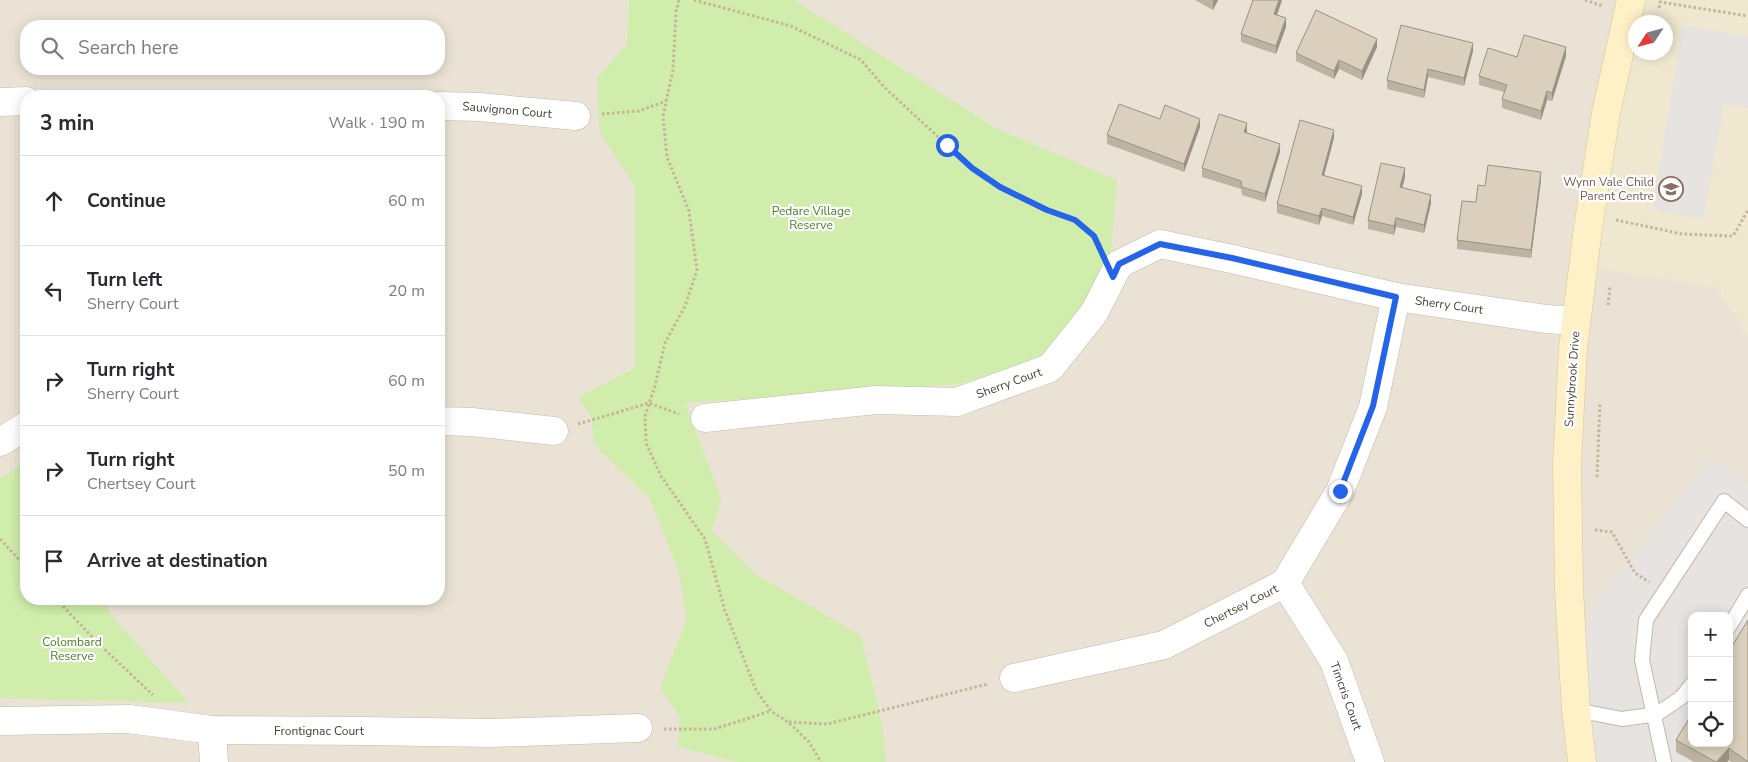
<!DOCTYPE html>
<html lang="en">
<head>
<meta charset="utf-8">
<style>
  body { margin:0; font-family:"Nunito Sans",sans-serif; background:#f7f7f7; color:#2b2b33 }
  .controls { position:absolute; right:15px; bottom:15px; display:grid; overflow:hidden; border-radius:10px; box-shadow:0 2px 12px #0003 }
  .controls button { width:45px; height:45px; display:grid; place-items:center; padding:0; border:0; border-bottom:1px solid #e1e1e2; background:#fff; color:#2b2b33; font:25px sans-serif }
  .compass { position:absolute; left:1628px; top:15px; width:45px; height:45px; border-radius:50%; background:#fff; box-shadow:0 2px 12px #0003; rotate:234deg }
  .stop { position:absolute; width:15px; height:15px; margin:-11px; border:4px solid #2563eb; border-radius:50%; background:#fff }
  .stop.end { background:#2563eb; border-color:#fff; box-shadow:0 1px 5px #0008 }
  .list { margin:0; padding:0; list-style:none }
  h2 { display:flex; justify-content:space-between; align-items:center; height:65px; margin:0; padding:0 20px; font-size:21px }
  h2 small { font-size:16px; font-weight:400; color:#7c7c81 }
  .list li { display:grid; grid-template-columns:32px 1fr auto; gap:15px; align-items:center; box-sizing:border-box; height:90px; padding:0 20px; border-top:1px solid #e1e1e2 }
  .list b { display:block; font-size:19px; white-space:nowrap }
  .list p { margin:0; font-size:16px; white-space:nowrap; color:#7c7c81 }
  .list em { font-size:16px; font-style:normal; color:#7c7c81 }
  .icon { flex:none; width:28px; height:28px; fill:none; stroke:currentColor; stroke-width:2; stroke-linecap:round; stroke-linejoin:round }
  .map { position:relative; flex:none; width:1748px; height:762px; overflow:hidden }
  .search { position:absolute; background:#fff; box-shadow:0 2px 12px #0003; left:20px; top:20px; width:425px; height:55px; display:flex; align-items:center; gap:12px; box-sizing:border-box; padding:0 18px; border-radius:20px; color:#7c7c81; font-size:19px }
  .panel { position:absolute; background:#fff; box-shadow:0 2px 12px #0003; left:20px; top:90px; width:425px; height:515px; border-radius:20px }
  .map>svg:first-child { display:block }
  .residential { fill:#eae3d5; fill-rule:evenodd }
  .education { fill:#f0e7d0; fill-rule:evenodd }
  .green { fill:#d0edac }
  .parking { fill:#e6e3e0 }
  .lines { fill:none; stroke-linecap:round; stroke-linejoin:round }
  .lane-casing { stroke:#c2b9a9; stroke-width:16 }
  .street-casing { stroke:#c2b9a9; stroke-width:29 }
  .secondary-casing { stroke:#d9c693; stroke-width:29 }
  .path { stroke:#c5b598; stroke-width:3; stroke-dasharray:2.5 2.5; stroke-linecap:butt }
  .lane { stroke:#fff; stroke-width:14 }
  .street { stroke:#fff; stroke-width:28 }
  .secondary { stroke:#fff1c7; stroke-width:28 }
  .wall { fill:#bcb3a3 }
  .shaded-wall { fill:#999285 }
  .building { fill:#dbd0be; stroke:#999285 }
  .route { stroke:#2563eb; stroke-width:6 }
  .labels { text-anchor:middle; stroke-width:4.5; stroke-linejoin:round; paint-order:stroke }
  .street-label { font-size:12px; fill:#494135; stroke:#fff }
  .education-label { font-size:12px; fill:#785e54; stroke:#fff; text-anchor:end }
  .park-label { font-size:12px; fill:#468222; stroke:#fff }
</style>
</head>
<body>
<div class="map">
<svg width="1748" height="762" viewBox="0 0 1748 762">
  <rect width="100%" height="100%" fill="#f5f1e7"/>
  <path class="residential" d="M0 0H1748V762H0ZM1636 22H1666V52H1636ZM26 26H439V69H26ZM26 96H439V599H26ZM1692 616H1729V743H1692Z"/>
  <path class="education" d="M1631 0H1748V337L1717 288 1583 266ZM1636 22H1666V52H1636Z"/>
  <g class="green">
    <path d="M629 0H794L997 129 1117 180 1111 250 1084 314 1043 357 960 384 685 403 721 499 712 531 755 574 861 636 882 723 886 762H738L678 747 680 717 660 687 687 619 678 568 649 498 594 444 591 416 578 397 635 368V186L600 133 597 78 627 45Z"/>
    <path d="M26 462V599H103L110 613 188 703 0 698V479Z"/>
  </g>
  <g class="parking">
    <path d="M1683 25 1748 37V108L1724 103 1704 219 1652 210Z"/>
    <path d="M1709 459 1748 485V632L1729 664V616H1692V726L1676 752 1694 762H1584L1572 641 1596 606Z"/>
  </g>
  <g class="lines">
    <defs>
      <g id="lane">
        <path d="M1729 627 1748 595"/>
        <path d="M1576 710 1622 719 1657 714 1682 697 1692 684"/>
        <path d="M1664 762 1642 660 1646 620 1724 501 1748 520"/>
      </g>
      <g id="street">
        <path d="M0 102 26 101"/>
        <path d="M439 106 479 107 576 116"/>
        <path d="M705 418 876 400 957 402 1050 368 1094 313 1119 264 1160 244 1232 259 1396 297 1546 319 1576 321"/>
        <path d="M439 421 472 422 554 431"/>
        <path d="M0 442 26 426"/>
        <path d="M1285 583 1334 661 1370 762"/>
        <path d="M1014 678 1164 645 1285 583 1340 491 1373 407 1396 297"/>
        <path d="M0 721 129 719 212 730 364 731 491 733 638 728"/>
        <path d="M212 730 214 762"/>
      </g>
      <path id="secondary" d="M1582 762 1576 710 1569 589 1567 464 1573 349 1588 228 1606 113 1631 0"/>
    </defs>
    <use href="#lane" class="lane-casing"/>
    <use href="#street" class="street-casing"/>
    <use href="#secondary" class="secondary-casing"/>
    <g class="path">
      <path d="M679 0 676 12 673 70 663 116 667 157 689 211 697 270 685 306 665 343 655 386 645 416 646 443 661 476 705 539 725 611 756 690 771 711 788 722 809 742 821 762"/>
      <path d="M694 0 791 26 861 60 885 88 972 168 1000 187 1047 210 1075 220 1094 236 1099 246"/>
      <path d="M1585 0 1603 6"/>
      <path d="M1659 8 1660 2 1748 16"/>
      <path d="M602 114 639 111 666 101"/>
      <path d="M1616 220 1682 234 1733 236 1748 210"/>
      <path d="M1608 305 1610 286"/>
      <path d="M578 424 649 403 679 414"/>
      <path d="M1597 477 1600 403"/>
      <path d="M1595 530 1612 532 1635 573 1649 582"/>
      <path d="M0 539 26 567"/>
      <path d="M56 599 101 646 153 695"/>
      <path d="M789 722 827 724 988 684"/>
      <path d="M664 729H714L771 711"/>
    </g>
    <use href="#lane" class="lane"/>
    <use href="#street" class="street"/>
    <use href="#secondary" class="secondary"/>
  </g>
  <g class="wall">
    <path d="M1195 0H1218L1213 10Z"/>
    <path d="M1253 0H1282L1277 15 1286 27 1276 54 1241 42V34Z"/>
    <path d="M1377 47 1362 80 1339 69 1334 79 1296 61V53Z"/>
    <path d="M1473 51 1464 86 1428 77 1424 98 1387 89V80Z"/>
    <path d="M1566 56 1552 101 1547 100 1541 120 1502 108V99L1504 92 1479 85V76L1517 57Z"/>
    <path d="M1160 119 1200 127 1184 172 1107 144V135Z"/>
    <path d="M1247 132V133L1280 152 1265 202 1242 195 1241 189 1202 177V168Z"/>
    <path d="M1334 138 1324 175 1362 194 1353 225 1322 216 1319 225 1277 213V204Z"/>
    <path d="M1405 177 1402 188 1431 203 1424 233 1396 227 1394 235 1368 229V220Z"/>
    <path d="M1541 180 1531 258 1457 249V240L1476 202 1485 186Z"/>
    <path d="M1676 740 1729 743 1748 762H1731L1729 760 1727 762H1694L1676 752Z"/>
  </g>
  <g class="shaded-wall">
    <path d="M1214 0H1218L1213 10V1Z"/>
    <path d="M1279 0H1282L1274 23V14Z"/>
    <path d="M1286 18V27L1276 54V46Z"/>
    <path d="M1377 39V47L1362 80V71Z"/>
    <path d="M1473 43V51L1464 86V78Z"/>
    <path d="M1566 47V56L1552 101V93Z"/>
    <path d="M1339 60V69L1334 79V71Z"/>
    <path d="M1428 69V77L1424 98V90Z"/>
    <path d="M1547 91V100L1541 120V111Z"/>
    <path d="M1200 119V127L1184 172V164Z"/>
    <path d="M1247 123V132L1244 141V132Z"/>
    <path d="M1334 130V138L1322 183V175Z"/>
    <path d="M1280 144V152L1265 202V194Z"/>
    <path d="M1405 168V177L1400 196V187Z"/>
    <path d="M1541 172V180L1531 258V250Z"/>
    <path d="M1362 186V194L1353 225V217Z"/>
    <path d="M1431 195V203L1424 233V225Z"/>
    <path d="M1322 208V216L1319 225V216Z"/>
    <path d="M1396 218V227L1394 235V226Z"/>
    <path d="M1729 748V760L1727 762H1717Z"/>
  </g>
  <g class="building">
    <path d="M1253 0H1279L1274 14 1286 18 1276 46 1241 34Z"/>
    <path d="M1316 10 1377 39 1362 71 1339 60 1334 71 1296 53Z"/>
    <path d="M1401 25 1473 43 1464 78 1428 69 1424 90 1387 80Z"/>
    <path d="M1524 35 1566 47 1552 93 1547 91 1541 111 1502 99 1507 85 1479 76 1488 48 1517 57Z"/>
    <path d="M1119 104 1160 119 1165 105 1200 119 1184 164 1107 135Z"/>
    <path d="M1219 114 1247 123 1244 132 1280 144 1265 194 1242 187 1241 181 1202 168Z"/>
    <path d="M1300 120 1334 130 1322 175 1362 186 1353 217 1322 208 1319 216 1277 204Z"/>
    <path d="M1381 163 1405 168 1400 187 1431 195 1424 225 1396 218 1394 226 1368 220Z"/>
    <path d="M1488 165 1541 172 1531 250 1457 240 1462 201 1476 202 1478 185 1485 186Z"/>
    <path d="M1748 620V762L1729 748 1716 762 1676 740 1692 714V743H1729V651Z"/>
  </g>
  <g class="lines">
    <path class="route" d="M947 145 972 168 1000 187 1047 210 1075 220 1094 236 1113 277 1119 264 1160 244 1232 258 1396 297 1373 406 1340 491"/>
  </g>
  <defs>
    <symbol id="school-ring" viewBox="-11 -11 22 22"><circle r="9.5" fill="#fff" stroke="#8d6e63" stroke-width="1.5"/><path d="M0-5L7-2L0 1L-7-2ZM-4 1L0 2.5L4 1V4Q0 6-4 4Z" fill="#8d6e63"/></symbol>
  </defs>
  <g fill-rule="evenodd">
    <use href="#school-ring" x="1657" y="175" width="28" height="28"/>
  </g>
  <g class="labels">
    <g class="street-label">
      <text transform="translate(507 110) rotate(5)" y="4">Sauvignon Court</text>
      <text transform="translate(1449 305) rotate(8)" y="4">Sherry Court</text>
      <text transform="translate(1572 379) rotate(-86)" y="4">Sunnybrook Drive</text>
      <text transform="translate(1009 383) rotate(-20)" y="4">Sherry Court</text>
      <text transform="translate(1241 606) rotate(-27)" y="4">Chertsey Court</text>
      <text transform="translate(1346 696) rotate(70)" y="4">Timcris Court</text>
      <text x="319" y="735">Frontignac Court</text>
    </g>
    <g class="education-label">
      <text x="1654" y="186">Wynn Vale Child<tspan x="1654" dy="14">Parent Centre</tspan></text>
    </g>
    <g class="park-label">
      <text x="811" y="215">Pedare Village<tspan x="811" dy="14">Reserve</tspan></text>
      <text x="72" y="646">Colombard<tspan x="72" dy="14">Reserve</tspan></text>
    </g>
  </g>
</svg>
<div class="controls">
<button>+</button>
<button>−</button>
<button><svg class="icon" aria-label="locate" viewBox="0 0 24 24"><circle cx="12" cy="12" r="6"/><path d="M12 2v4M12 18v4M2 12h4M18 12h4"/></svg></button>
</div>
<svg class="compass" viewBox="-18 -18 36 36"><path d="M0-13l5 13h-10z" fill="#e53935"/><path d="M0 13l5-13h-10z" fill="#7c7c81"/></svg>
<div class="stop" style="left:947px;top:145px"></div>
<div class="stop end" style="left:1340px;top:491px"></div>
<div class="search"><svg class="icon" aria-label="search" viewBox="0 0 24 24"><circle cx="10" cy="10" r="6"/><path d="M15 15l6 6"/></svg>Search here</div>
<section class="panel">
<h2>3 min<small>Walk · 190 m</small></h2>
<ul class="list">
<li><svg class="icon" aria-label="ahead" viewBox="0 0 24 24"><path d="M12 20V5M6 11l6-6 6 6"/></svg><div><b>Continue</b></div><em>60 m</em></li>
<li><svg class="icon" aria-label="left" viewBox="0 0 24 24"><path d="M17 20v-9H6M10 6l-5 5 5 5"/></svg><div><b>Turn left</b><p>Sherry Court</p></div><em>20 m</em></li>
<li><svg class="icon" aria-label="right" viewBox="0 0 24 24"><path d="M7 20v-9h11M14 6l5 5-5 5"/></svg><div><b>Turn right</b><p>Sherry Court</p></div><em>60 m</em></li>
<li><svg class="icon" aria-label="right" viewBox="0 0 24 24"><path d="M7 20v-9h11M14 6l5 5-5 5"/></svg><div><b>Turn right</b><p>Chertsey Court</p></div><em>50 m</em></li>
<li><svg class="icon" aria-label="arrive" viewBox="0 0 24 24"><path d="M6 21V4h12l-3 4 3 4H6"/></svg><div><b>Arrive at destination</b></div></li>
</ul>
</section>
</div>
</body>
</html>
